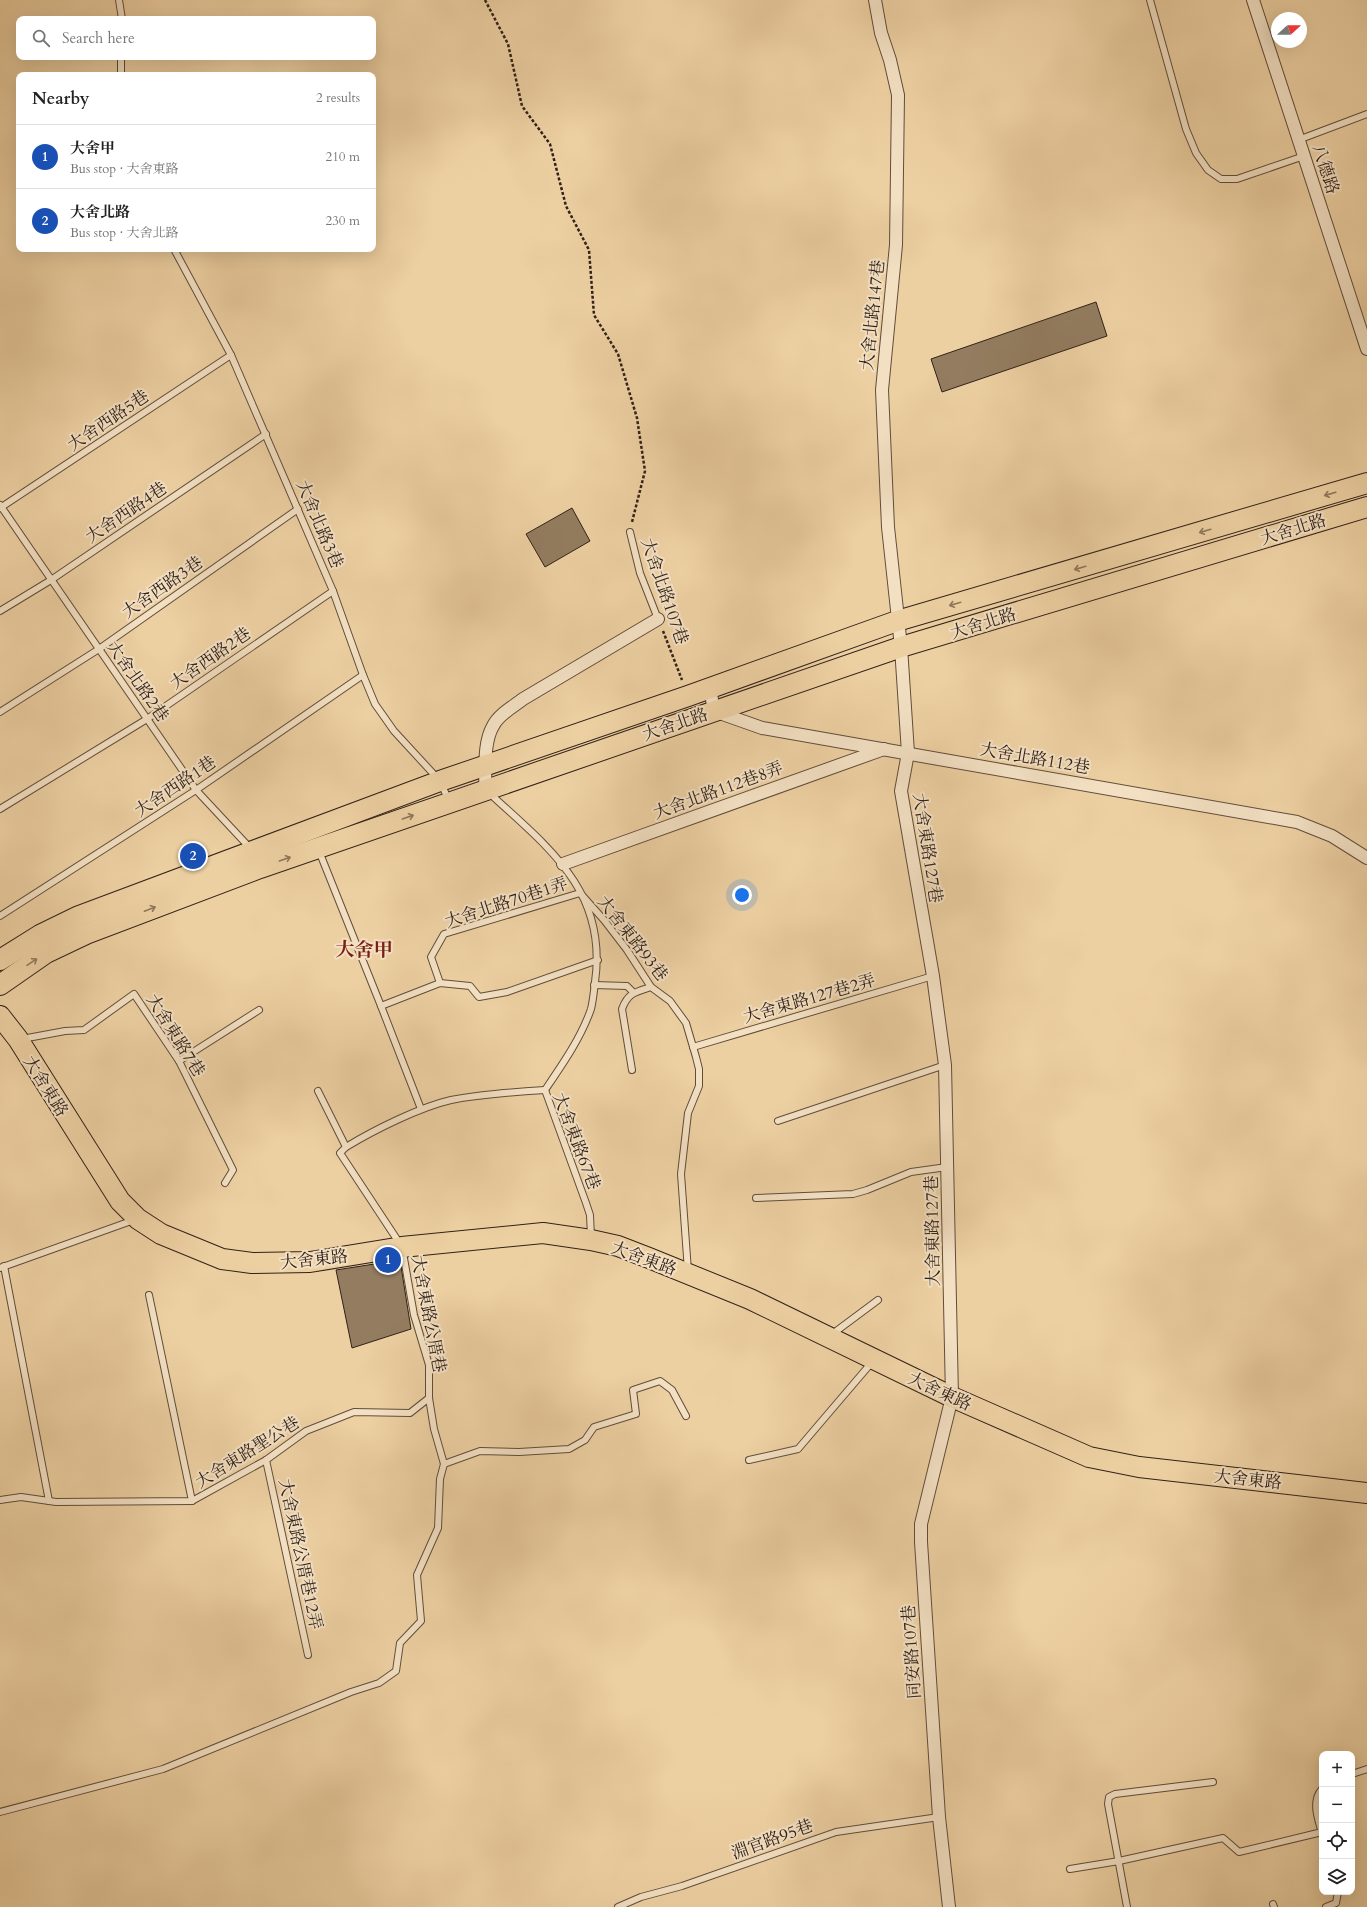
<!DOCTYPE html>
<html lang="en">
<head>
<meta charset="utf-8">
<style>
  body { margin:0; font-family:Cardo,"Noto Serif TC",serif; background:#f2f2f2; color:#222 }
  .controls { position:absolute; right:12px; bottom:12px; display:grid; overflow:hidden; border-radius:8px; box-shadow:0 4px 16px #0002 }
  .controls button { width:36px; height:36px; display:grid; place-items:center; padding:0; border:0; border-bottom:1px solid #e0e0e0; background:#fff; color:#222; font:20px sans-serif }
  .compass { position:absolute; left:1271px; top:12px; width:36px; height:36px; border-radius:50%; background:#fff; box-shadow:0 4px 16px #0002; rotate:69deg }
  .you { position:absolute; left:742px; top:895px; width:14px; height:14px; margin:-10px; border:3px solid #fff; border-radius:50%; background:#1a73e8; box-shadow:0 0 0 6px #1a73e833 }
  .badge { display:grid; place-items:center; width:26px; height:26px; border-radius:50%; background:#d93025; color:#fff; font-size:13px; font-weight:700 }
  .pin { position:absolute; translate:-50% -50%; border:2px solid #fff; box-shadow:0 1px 4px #0006 }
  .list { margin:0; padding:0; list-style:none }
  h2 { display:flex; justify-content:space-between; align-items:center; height:52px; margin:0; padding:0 16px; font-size:17px }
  h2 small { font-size:13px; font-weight:400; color:#767676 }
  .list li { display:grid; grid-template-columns:26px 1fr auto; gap:12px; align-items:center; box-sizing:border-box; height:64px; padding:0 16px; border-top:1px solid #e0e0e0 }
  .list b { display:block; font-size:15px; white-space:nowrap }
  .list p { margin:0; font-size:13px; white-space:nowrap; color:#767676 }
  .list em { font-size:13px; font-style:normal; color:#767676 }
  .icon { flex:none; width:22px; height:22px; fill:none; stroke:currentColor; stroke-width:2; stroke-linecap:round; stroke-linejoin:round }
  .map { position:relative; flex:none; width:1367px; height:1907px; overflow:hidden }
  .search { position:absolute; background:#fff; box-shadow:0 4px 16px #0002; left:16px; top:16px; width:360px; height:44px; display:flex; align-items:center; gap:10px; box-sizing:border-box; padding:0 14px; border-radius:8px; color:#767676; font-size:15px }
  .panel { position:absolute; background:#fff; box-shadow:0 4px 16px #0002; left:16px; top:72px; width:360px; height:180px; border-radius:8px }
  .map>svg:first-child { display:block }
  .building { fill:#937c60; stroke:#312119 }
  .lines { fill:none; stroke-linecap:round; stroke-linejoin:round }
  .lane-casing { stroke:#604d3b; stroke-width:8 }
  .street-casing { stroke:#604d3b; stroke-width:14 }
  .primary-casing { stroke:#312119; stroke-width:22 }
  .path { stroke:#312119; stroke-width:2.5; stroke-dasharray:3 2; stroke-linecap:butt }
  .lane { stroke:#f3e0c3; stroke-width:6 }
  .street { stroke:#f3e0c3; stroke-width:12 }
  .primary { stroke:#edd0a2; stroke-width:20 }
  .oneway { stroke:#8f785e }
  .labels { text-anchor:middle; stroke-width:4; stroke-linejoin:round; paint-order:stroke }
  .street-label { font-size:17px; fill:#312119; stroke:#f3e0c3 }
  .quarter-label { font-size:19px; font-weight:bold; fill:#7a1f14; stroke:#f3e0c3 }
</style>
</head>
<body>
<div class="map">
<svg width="1367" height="1907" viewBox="0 0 1367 1907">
  <rect width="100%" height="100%" fill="#edd0a2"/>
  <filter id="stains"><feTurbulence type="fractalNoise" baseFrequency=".005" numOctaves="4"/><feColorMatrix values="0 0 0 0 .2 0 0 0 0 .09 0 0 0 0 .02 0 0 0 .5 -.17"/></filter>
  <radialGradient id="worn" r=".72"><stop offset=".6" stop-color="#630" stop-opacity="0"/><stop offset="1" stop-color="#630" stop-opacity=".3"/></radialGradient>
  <g class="building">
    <path d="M1096 302 1107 336 942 392 931 359Z"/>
    <path d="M572 508 590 541 545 567 526 534Z"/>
    <path d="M400 1260 411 1329 352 1348 336 1270Z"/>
  </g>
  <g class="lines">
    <defs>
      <g id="lane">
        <path d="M119 0 122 19"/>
        <path d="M1150 0 1186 129 1196 153 1208 170 1221 179H1237L1304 156"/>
        <path d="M121 75V57"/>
        <path d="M1298 140 1367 114"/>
        <path d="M174 249 231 355 333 591 363 675 375 704 394 731 440 781 449 801"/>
        <path d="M0 505 196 790 251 849"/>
        <path d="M0 508 231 355"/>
        <path d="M630 532 640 573 658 619"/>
        <path d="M0 611 51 580 266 434"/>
        <path d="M0 712 99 649 298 509"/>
        <path d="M488 792C548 847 608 891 595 982 594 991 593 1001 591 1009 581 1038 562 1065 545 1090"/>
        <path d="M0 809 147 719 333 591"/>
        <path d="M319 851 381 1006 440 983 470 986 479 997 507 992 598 960"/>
        <path d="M0 916 196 790 363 675"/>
        <path d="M440 983 431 957 444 934 580 893 604 920 627 950 651 987 670 1001 686 1023 696 1057 699 1069V1086L688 1113 681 1174 688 1271"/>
        <path d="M594 985 627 986 633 992"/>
        <path d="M381 1006 421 1109"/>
        <path d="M22 1039 65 1031 84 1030 134 994 179 1061 233 1170 225 1183"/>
        <path d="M693 1047 933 976"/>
        <path d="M179 1061 259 1010"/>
        <path d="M632 1070 622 1009C628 993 635 992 651 987"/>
        <path d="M545 1090 586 1203 590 1215 591 1237"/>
        <path d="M318 1091 346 1147 340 1153 402 1247 414 1315 429 1365V1398L434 1429 444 1464"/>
        <path d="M778 1121 945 1065"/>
        <path d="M346 1147C374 1130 420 1107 451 1100 482 1094 513 1092 545 1090"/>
        <path d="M756 1198 853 1194 867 1190 911 1172 947 1167"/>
        <path d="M4 1266 49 1501"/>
        <path d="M0 1268 134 1220"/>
        <path d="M149 1295 192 1501"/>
        <path d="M831 1335 878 1300"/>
        <path d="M266 1460 308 1655"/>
        <path d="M749 1460 798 1449 873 1361"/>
        <path d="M444 1464 480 1451 519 1452 569 1449 585 1440 594 1427 636 1414 633 1390 660 1381 672 1390 686 1416"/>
        <path d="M0 1500 21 1497 56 1502 192 1501 266 1460 306 1431 354 1412 410 1413 429 1398"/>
        <path d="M1352 1774 1367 1769"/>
        <path d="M1322 1789C1311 1801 1318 1819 1322 1833"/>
        <path d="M0 1812 163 1769 351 1692 379 1683 396 1671 400 1643 421 1621 417 1575 438 1528 440 1479 444 1464"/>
        <path d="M1070 1869 1119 1861 1223 1838 1239 1852 1322 1832"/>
        <path d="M1273 1904 1274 1907"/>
        <path d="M618 1907 641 1897 682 1886 836 1832 939 1817"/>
        <path d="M1127 1907 1108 1804 1109 1797 1115 1794 1213 1782"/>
        <path d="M1326 1907 1336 1903 1338 1892"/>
      </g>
      <g id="street">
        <path d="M875 0 881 33 890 60 898 95 896 245 882 390 888 527 901 647 908 753 901 791 933 976 945 1065 952 1397 921 1524V1542L939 1817 949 1907"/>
        <path d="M1253 0 1367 349"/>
        <path d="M710 688 714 711 762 728 1297 822 1332 836 1367 858"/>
        <path d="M485 790C486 770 483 743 493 726 499 714 513 707 523 699L658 619"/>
        <path d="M563 864 884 749"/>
      </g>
      <g id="primary">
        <path d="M0 960 40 935 79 916 440 781 688 696 897 621 1367 483"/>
        <path d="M0 985 46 953 86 934 260 868 901 647 1367 507"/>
        <path d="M0 1016 18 1039 120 1201 138 1219 161 1234 222 1259 252 1263 310 1262 402 1247 543 1233 591 1240 618 1246 649 1258 750 1299 952 1397 1089 1457 1139 1467 1367 1493"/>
      </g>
    </defs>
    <use href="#lane" class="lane-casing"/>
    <use href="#street" class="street-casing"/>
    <use href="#primary" class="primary-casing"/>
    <g class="path">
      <path d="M485 0 508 44 522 106 550 144 566 206 589 250 594 315 618 354 637 418 645 471 632 522"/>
      <path d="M663 631 682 680"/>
    </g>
    <use href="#lane" class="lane"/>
    <use href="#street" class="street"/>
    <use href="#primary" class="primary"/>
  </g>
  <defs><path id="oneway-shaft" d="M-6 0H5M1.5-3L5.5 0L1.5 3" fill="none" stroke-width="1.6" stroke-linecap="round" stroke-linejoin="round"/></defs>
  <g class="oneway">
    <use href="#oneway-shaft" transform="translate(1330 494) rotate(164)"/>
    <use href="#oneway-shaft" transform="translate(1205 531) rotate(164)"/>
    <use href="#oneway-shaft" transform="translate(1080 568) rotate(164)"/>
    <use href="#oneway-shaft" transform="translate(955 604) rotate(164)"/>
    <use href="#oneway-shaft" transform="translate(408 817) rotate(-19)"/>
    <use href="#oneway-shaft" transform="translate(285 859) rotate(-19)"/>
    <use href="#oneway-shaft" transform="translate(150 909) rotate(-21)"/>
    <use href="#oneway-shaft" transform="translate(32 962) rotate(-34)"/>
  </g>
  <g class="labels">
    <g class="street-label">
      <text transform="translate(1326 169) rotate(72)" y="6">八德路</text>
      <text transform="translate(872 315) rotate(-84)" y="6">大舍北路147巷</text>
      <text transform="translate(108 420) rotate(-34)" y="6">大舍西路5巷</text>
      <text transform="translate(126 512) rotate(-34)" y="6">大舍西路4巷</text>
      <text transform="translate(320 524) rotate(67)" y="6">大舍北路3巷</text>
      <text transform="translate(1293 529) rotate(-17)" y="6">大舍北路</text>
      <text transform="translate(162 587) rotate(-35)" y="6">大舍西路3巷</text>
      <text transform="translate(665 591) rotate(71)" y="6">大舍北路107巷</text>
      <text transform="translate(983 623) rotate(-17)" y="6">大舍北路</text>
      <text transform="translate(210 658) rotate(-35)" y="6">大舍西路2巷</text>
      <text transform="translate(138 681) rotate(55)" y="6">大舍北路2巷</text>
      <text transform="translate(675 724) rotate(-19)" y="6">大舍北路</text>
      <text transform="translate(1035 758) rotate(10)" y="6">大舍北路112巷</text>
      <text transform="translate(175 786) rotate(-34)" y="6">大舍西路1巷</text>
      <text transform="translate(718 790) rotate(-20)" y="6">大舍北路112巷8弄</text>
      <text transform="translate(928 848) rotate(81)" y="6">大舍東路127巷</text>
      <text transform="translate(506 902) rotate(-18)" y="6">大舍北路70巷1弄</text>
      <text transform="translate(633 938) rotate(52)" y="6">大舍東路93巷</text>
      <text transform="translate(809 998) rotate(-16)" y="6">大舍東路127巷2弄</text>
      <text transform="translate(176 1035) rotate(58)" y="6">大舍東路7巷</text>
      <text transform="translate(46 1086) rotate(58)" y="6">大舍東路</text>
      <text transform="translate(577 1141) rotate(69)" y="6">大舍東路67巷</text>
      <text transform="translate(932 1231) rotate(-91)" y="6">大舍東路127巷</text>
      <text transform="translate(644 1258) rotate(20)" y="6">大舍東路</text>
      <text transform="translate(314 1259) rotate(-6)" y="6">大舍東路</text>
      <text transform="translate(429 1314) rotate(79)" y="6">大舍東路公厝巷</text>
      <text transform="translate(940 1391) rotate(25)" y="6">大舍東路</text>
      <text transform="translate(247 1452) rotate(-32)" y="6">大舍東路聖公巷</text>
      <text transform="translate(1248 1479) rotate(6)" y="6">大舍東路</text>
      <text transform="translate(301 1554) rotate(78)" y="6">大舍東路公厝巷12弄</text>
      <text transform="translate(911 1652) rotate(-94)" y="6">同安路107巷</text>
      <text transform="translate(772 1839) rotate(-20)" y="6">淵官路95巷</text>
    </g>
    <g class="quarter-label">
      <text x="364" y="956">大舍甲</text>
    </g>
  </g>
  <rect width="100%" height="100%" filter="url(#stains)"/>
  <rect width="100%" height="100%" fill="url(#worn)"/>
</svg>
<div class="controls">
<button>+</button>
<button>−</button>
<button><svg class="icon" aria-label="locate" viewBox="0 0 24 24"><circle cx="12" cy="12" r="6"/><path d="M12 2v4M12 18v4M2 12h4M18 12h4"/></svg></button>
<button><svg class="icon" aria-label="layers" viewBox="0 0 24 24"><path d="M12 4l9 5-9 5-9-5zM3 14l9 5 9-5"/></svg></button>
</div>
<svg class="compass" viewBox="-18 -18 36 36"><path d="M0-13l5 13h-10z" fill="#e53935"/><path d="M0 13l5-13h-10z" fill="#767676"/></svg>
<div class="you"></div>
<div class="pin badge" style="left:388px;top:1260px;background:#1a4fb4">1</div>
<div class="pin badge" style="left:193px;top:856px;background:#1a4fb4">2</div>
<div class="search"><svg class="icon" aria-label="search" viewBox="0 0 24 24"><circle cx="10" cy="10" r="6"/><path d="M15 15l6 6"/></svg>Search here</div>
<section class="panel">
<h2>Nearby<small>2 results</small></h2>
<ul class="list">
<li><span class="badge" style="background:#1a4fb4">1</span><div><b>大舍甲</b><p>Bus stop · 大舍東路</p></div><em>210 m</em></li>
<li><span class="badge" style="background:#1a4fb4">2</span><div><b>大舍北路</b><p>Bus stop · 大舍北路</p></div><em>230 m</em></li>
</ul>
</section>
</div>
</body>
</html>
